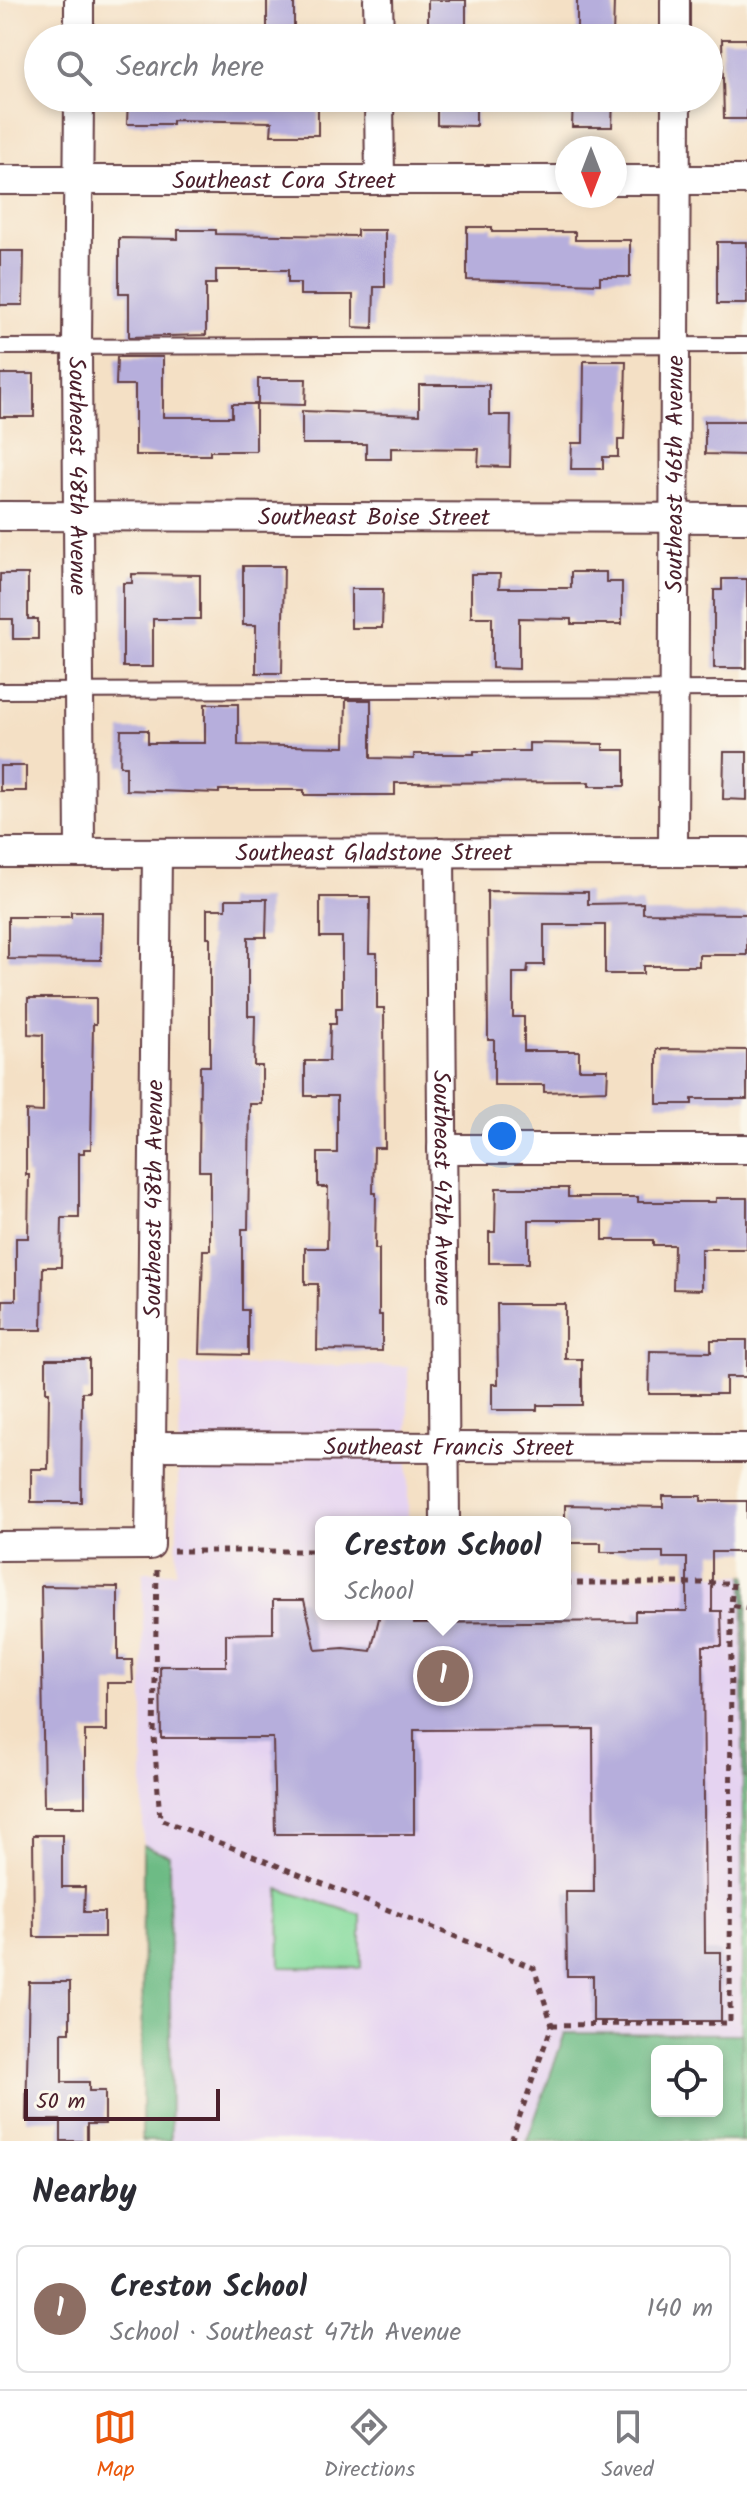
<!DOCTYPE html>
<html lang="en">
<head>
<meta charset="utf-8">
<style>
  body { margin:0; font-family:Kalam,sans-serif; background:#f7f7f7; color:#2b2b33 }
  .controls { position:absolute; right:24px; bottom:24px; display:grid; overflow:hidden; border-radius:12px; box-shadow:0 4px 12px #0003 }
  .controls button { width:72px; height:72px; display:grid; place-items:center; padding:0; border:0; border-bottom:2px solid #e1e1e2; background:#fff; color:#2b2b33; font:40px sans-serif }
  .compass { position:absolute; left:555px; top:136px; width:72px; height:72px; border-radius:50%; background:#fff; box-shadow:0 4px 12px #0003; rotate:180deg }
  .scale { position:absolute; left:24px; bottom:20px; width:196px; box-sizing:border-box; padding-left:8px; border:4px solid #4a1f2b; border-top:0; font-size:22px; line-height:28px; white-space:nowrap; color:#4a1f2b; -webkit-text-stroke:6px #fbf7ec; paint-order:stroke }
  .you { position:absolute; left:502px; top:1136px; width:28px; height:28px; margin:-20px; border:6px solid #fff; border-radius:50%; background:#1a73e8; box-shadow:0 0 0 12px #1a73e833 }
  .badge { display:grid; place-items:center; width:52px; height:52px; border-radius:50%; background:#ea580c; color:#fff; font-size:26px; font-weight:700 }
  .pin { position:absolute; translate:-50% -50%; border:4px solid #fff; box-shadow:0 2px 8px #0006 }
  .popup { position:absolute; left:315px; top:1516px; width:256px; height:104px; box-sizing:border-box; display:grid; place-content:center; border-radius:12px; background:#fff; filter:drop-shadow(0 2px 6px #0005); font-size:26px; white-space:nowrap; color:#7c7c81 }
  .popup b { font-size:30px; color:#2b2b33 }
  .popup::after { content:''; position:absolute; left:50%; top:100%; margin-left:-16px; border:16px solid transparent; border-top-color:#fff }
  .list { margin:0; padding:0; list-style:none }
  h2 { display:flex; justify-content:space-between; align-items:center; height:104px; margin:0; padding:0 32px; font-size:34px }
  h2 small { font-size:26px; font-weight:400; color:#7c7c81 }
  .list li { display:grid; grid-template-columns:52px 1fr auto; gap:24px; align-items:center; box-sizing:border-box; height:128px; margin:0 16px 16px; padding:0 16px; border:2px solid #e1e1e2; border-radius:12px }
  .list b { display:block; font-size:30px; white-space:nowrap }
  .list p { margin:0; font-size:26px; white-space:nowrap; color:#7c7c81 }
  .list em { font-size:26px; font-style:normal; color:#7c7c81 }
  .icon { flex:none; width:44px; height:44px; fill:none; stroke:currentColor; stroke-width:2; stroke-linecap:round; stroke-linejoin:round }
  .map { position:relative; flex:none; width:747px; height:2141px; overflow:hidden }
  .search { position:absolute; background:#fff; box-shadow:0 4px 12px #0003; left:24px; right:24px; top:24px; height:88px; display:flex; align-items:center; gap:20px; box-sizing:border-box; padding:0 28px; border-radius:44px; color:#7c7c81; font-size:30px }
  .sheet { height:248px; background:#fff }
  nav { display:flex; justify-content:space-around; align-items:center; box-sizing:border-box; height:112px; border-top:2px solid #e1e1e2; background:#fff; font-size:22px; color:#7c7c81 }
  nav a { display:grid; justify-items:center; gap:4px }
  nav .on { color:#ea580c }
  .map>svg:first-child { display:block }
  .built { fill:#e5d3f1; fill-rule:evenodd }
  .green { fill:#87db9e; stroke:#687d64; stroke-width:2 }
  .forest { fill:#6dbb85; stroke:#5c6d58; stroke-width:2; fill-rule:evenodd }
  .building { fill:#b6aedc }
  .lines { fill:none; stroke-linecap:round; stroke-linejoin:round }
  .service-casing { stroke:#643c42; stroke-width:18 }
  .minor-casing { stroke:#643c42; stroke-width:32 }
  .path { stroke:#643c42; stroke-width:5; stroke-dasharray:6 6; stroke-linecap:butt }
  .service { stroke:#fff; stroke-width:14 }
  .minor { stroke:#fff; stroke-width:28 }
  .labels { text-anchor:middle; stroke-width:7; stroke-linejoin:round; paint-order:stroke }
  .street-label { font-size:24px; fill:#4a1f2b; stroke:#fbf7ec }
</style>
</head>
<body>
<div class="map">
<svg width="747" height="2141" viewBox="0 0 747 2141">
  <rect width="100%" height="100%" fill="#fbf7ec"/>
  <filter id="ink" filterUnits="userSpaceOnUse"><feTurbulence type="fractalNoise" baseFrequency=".0125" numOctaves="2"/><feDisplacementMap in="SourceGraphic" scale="16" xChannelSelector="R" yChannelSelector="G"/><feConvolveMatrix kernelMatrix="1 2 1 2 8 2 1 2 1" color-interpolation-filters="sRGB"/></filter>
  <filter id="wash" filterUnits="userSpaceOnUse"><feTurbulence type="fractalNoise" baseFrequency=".006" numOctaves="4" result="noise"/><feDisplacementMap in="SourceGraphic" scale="32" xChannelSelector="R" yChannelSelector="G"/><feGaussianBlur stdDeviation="1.8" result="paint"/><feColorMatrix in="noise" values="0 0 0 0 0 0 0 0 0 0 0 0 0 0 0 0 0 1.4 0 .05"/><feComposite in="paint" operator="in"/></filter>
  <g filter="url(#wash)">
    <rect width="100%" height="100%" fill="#f4e0c5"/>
    <path class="built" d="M181 1365 408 1366V1522H321V1614H565V1576L744 1575 741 2141H171L169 1856 143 1845V1572H176ZM657 2051H717V2111H657Z"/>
    <g class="green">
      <path d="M744 1575H747V2141H741Z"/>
      <path d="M279 1889 361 1915V1968L280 1967Z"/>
    </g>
    <g class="forest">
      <path d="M744 1575H747V1778L743 1776Z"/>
      <path d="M143 1845 169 1855 171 2141H142Z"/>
      <path d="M565 2033 742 2034 741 2141H527ZM657 2051H717V2111H657Z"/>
    </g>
    <g id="blocks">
      <g class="building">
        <rect x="267" y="0" width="27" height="38"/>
        <rect x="428" y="0" width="38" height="38"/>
        <path d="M577 0H614L613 38H577Z"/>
        <path d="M722 39H747V119H724Z"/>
        <path d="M128 98H318V135H271L272 122 172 120V124H127Z"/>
        <path d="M437 98H476V126L437 125Z"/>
        <path d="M573 98H613L612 127H572Z"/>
        <path d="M467 227H492V232H575V240H630V277H600V284L467 280Z"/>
        <path d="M178 230H216V234L357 236V230H385V287H374L373 328 353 327V295H300V283H288V270H216V284H206V335L129 337V293H119V238L178 239Z"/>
        <rect x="717" y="242" width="30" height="62"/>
        <path d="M0 251H24L23 305H0Z"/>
        <path d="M117 357H163V417H232V404H256V451H210V455H135V385H116Z"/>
        <path d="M584 361H626L624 440H618V457H603V469H571L572 443H583Z"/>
        <rect x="0" y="374" width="34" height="43"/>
        <path d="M258 379H306L305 405 258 404Z"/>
        <path d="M419 385H489V415H511L510 467 478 466 479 449 391 448V459H366V444H302V411L419 415Z"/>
        <path d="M705 421H747V455L705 454Z"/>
        <path d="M243 566H284L282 673H256V625H243Z"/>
        <path d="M571 572H606V582H622V624H571V619L519 618V669L492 668V617H471V574H500L499 588H571Z"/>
        <path d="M0 574H28V619H38V639H13V619H0Z"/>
        <path d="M132 574 200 575V619H153V667H123V583H132Z"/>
        <path d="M722 579H747V668H714V590H722Z"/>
        <path d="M351 589H383L382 628H351Z"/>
        <path d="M346 700H371V758L414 759V754H474V751H529V743L603 744V750H625V786H589V782L395 783V795H304V790H219V793L126 790V766H120L121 730H148V743H205V704H238V745L345 747Z"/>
        <path d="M724 752H747V800L723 799Z"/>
        <rect x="0" y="766" width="26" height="25"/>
        <path d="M487 891 588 892V904L643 903V913L747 914V955H699V966H643V974H605V925H544V965H528L527 973H513V1017H524V1051H579V1069H608L607 1090 544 1092V1085H494V1040H488Z"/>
        <path d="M320 897H370L369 953H377V1008H384L385 1148H374L373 1193H376L375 1249H379V1315H382V1351L317 1350 318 1284H305V1248H327L328 1187H318V1153H337V1096H305V1061H329L330 1024H336V1008H342V937H320Z"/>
        <path d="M226 899H267L266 937H248V1016H255L254 1066H262V1104H250L248 1229H242V1310H248V1355L200 1354 203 1250H210V1171H199L200 1066H210V937H207V909H226Z"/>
        <path d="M71 912H102L101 960 8 959V917H71Z"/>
        <path d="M28 998H96V1024H93L91 1149H84V1153H79V1218H62L61 1267H43L42 1330H2L3 1300H16V1238H28L29 1175H26V1111L43 1112V1035L28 1034Z"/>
        <path d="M657 1049 747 1050V1099H692V1104H657Z"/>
        <path d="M496 1188H568V1197H638V1202H716V1198H747V1249H701V1290L673 1289 674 1245H653V1240H603V1220H529V1263H489V1232H495Z"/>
        <path d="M497 1304H565V1359H582V1405H537V1410H492V1384H498Z"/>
        <path d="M711 1340H747V1377H726V1394H649L650 1351 711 1352Z"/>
        <path d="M46 1359H89V1392H82L81 1502H31V1469H48L49 1392H46Z"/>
        <path d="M663 1496H701V1501H747V1552H712V1611H721L722 1646H703L705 1952H721V2021H593V1976H567L566 1892H594L593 1729 414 1730V1834H275L273 1738H161L160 1666H226V1634L273 1633V1600H304L316 1650 344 1648 371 1651 380 1614H414V1623L635 1621V1611H687V1558H663V1552H601V1543H565V1505L663 1507Z"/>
        <path d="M41 1586 118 1587V1660H132L133 1683H107V1731H85V1806H44Z"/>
        <path d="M33 1835H62V1887H85L84 1912H104V1937H34Z"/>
        <path d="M29 1982H70V2032H62V2082H89V2091H105V2124H87V2141H61V2120H26Z"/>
      </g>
    </g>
  </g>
  <g filter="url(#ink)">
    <use href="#blocks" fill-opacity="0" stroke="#643c42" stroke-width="2"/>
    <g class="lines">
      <defs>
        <g id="service">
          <path d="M0 347 747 345"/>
          <path d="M0 691 747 689"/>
        </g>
        <g id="minor">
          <path d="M79 0V38"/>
          <path d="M378 0 379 38"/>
          <path d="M675 0V38"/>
          <path id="s1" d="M79 98 77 347 80 853"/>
          <path d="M379 98 380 180"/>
          <path id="s2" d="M0 180H567"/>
          <path d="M615 180H747"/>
          <path id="s3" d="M0 516 747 518"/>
          <path id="s4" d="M440 852 445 1522"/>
          <path id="s5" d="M673 852 676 98"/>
          <path id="s6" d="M0 853 747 852"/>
          <path d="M442 1149H747"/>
          <path id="s7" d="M151 1446 747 1448"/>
          <path id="s8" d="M0 1546 150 1545 157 853"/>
        </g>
      </defs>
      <use href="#service" class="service-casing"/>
      <use href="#minor" class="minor-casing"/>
      <g class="path">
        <path d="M173 1551H321"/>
        <path d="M157 1570 154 1736 160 1819 534 1968 552 2025 511 2141"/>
        <path d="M565 1583H733L731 1605 747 1608"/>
        <path d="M552 2025 730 2023 731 1605"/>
      </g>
      <use href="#service" class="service"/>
      <use href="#minor" class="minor"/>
    </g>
  </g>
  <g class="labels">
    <g class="street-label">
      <text dy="8" stroke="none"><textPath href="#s2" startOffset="284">Southeast Cora Street</textPath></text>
      <text dy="8" stroke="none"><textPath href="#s1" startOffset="378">Southeast 48th Avenue</textPath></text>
      <text dy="8" stroke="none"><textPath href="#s5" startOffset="378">Southeast 46th Avenue</textPath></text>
      <text dy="8" stroke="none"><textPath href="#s3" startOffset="374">Southeast Boise Street</textPath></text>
      <text dy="8" stroke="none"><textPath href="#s6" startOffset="374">Southeast Gladstone Street</textPath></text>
      <text dy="8" stroke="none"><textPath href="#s4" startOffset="336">Southeast 47th Avenue</textPath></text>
      <text dy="8" stroke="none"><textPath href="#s8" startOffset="496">Southeast 48th Avenue</textPath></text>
      <text dy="8" stroke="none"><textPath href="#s7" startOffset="298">Southeast Francis Street</textPath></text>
    </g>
  </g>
</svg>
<div class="controls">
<button><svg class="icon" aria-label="locate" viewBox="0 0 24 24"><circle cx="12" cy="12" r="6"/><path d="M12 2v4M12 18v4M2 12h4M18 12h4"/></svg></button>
</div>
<svg class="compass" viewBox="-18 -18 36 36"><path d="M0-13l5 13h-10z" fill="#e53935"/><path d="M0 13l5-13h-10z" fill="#7c7c81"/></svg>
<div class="scale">50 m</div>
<div class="you"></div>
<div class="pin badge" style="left:443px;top:1676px;background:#8d6e63">1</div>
<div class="popup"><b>Creston School</b>School</div>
<div class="search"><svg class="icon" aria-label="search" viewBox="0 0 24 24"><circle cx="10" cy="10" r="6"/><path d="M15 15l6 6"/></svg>Search here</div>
</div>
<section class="sheet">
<h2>Nearby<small></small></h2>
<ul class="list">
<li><span class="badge" style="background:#8d6e63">1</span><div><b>Creston School</b><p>School · Southeast 47th Avenue</p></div><em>140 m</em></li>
</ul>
</section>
<nav>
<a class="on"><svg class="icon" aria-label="map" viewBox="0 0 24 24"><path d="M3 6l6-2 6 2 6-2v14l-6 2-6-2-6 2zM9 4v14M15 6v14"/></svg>Map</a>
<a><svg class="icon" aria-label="directions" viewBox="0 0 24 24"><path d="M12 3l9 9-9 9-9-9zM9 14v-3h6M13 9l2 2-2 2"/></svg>Directions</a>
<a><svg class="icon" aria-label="saved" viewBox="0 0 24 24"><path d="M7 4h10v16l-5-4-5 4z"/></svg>Saved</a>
</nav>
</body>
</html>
